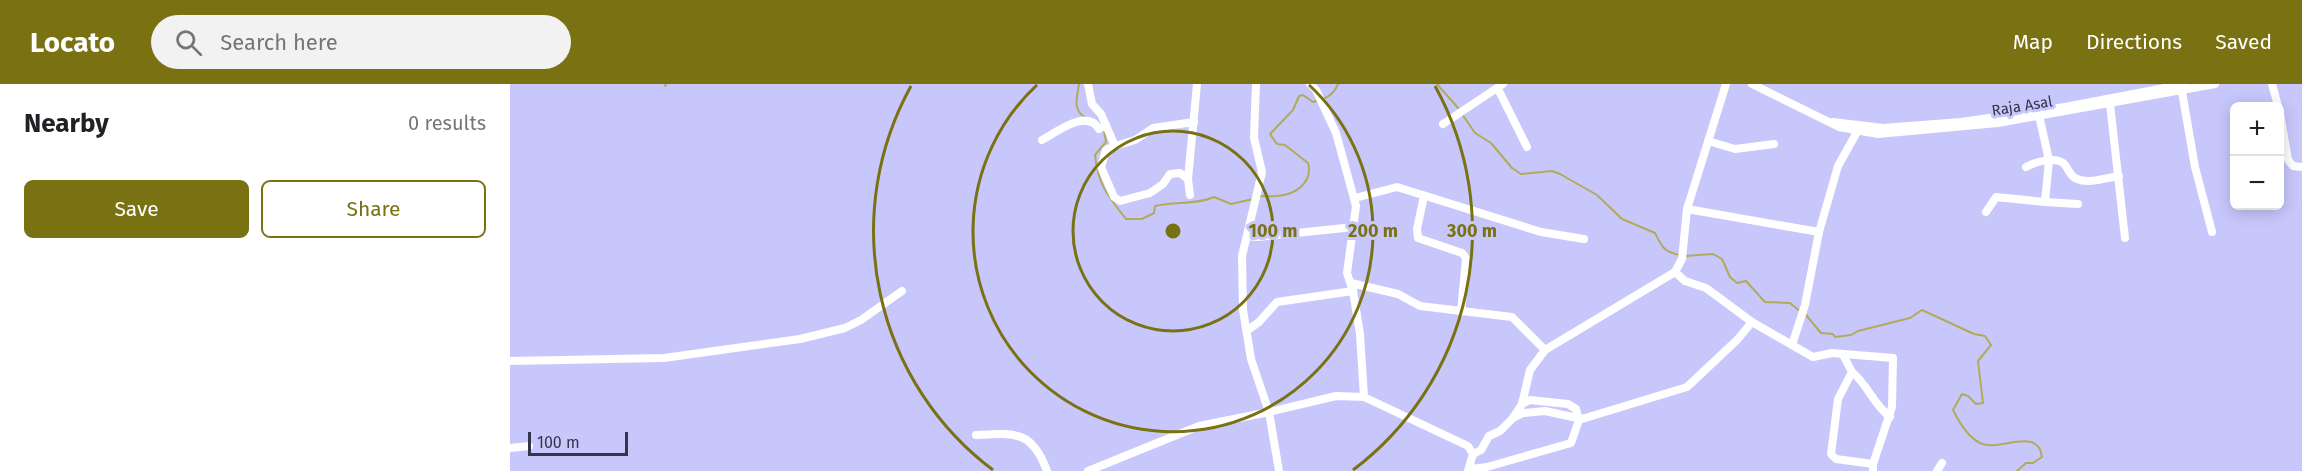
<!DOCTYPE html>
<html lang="en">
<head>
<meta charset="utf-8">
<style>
  body { margin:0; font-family:"Fira Sans",sans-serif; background:#f2f2f2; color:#202124 }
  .controls { position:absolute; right:18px; top:18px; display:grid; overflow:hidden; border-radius:9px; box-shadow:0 3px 15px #0003 }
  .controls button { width:54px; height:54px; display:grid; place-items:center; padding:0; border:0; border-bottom:2px solid #e0e0e0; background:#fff; color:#202124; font:30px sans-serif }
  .scale { position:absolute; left:18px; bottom:15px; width:100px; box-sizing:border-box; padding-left:6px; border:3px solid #35354a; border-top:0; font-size:16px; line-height:21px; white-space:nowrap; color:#35354a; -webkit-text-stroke:4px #c7c7fc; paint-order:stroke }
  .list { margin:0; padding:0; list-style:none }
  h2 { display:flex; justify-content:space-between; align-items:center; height:78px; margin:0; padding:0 24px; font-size:26px }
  h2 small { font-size:20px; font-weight:400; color:#757577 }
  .actions { display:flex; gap:12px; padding:18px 24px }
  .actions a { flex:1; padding:14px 0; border:2px solid #797112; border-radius:9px; text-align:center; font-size:21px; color:#797112 }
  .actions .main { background:#797112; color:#fff }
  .icon { flex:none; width:33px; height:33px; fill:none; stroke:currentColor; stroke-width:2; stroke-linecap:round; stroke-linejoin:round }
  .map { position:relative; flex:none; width:1792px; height:387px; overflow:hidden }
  header { display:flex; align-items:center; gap:36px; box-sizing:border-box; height:84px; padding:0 30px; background:#797112; color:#fff }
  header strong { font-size:28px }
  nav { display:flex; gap:33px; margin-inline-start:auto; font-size:21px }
  .search { width:420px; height:54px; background:#f2f2f2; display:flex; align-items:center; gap:15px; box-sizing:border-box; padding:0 21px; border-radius:33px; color:#757577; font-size:22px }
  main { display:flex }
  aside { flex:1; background:#fff }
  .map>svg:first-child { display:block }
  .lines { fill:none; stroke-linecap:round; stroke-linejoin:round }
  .stream { stroke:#b1ab59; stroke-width:2 }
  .minor { stroke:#fff; stroke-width:8 }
  .ring { fill:none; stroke:#797112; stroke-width:3 }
  .labels { text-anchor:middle; stroke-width:6; stroke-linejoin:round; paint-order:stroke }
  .street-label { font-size:15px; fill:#35354a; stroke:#c7c7fc }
  .centre { fill:#797112; stroke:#c7c7fc; stroke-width:3 }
  .ring-label { font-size:18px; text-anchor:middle; font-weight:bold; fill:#797112; stroke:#c7c7fc; stroke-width:6; stroke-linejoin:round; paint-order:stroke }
</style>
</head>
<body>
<header>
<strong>Locato</strong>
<div class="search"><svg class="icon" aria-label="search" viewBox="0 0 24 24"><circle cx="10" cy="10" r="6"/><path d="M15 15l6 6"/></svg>Search here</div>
<nav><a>Map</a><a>Directions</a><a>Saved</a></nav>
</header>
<main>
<aside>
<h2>Nearby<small>0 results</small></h2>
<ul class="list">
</ul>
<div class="actions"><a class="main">Save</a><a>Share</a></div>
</aside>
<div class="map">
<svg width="1792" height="387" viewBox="0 0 1792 387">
  <rect width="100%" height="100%" fill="#c7c7fc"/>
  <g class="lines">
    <g class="stream">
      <path d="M569 0C567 14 562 26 576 34"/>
      <path d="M927 0 949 25"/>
      <path d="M155 2 156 0"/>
      <path d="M952 30 965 49 981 59 1002 84 1011 90 1042 87 1050 90 1087 111 1112 135 1145 149C1152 163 1154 168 1170 171"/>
      <path d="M582 35 591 41"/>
      <path d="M594 46 596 58 585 71C588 101 598 112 616 135H632L644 129 645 122C665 117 686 121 704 113L721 120 743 115"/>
      <path d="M748 113C755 111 760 113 767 112 786 111 803 98 798 79L775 61 767 60 760 50 783 26 789 12 793 11 803 18C815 15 823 12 828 0"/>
      <path d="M1175 172 1203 170 1212 175 1220 193 1227 199 1236 197 1255 218 1280 219 1291 228"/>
      <path d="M1296 231 1311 249 1323 250 1325 253 1341 251 1348 247 1400 234 1412 226 1464 250 1475 252 1481 261 1468 277 1473 319 1466 320 1458 312 1452 310 1443 326C1449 338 1458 353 1470 359 1488 369 1528 341 1532 373L1523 379H1516L1507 387"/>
    </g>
    <g class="minor">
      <path d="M578 0 582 20 591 30 605 62 625 56 643 44 684 38"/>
      <path d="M746 0 744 54 752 88 732 172 733 226 741 275 759 328 826 312 854 313"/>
      <path d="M800 0 806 6 826 49 846 122 837 189 843 207 850 250 854 313 958 362 963 370 958 387"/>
      <path d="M1216 0 1177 125 1172 175 1165 188 1175 197 1196 204 1242 238 1282 261 1295 221 1309 148 1328 82 1347 48"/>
      <path d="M1242 0 1329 43 1368 50 1488 39 1705 0"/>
      <path d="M1762 0 1768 22"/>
      <path d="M1671 2 1685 83 1702 148"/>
      <path d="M988 5 1017 63"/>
      <path d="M1600 20 1615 154"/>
      <path d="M1770 29 1778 76 1783 82 1792 83"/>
      <path d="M1323 38 1373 44 1451 38 1555 23 1675 0"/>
      <path d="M933 40 993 0"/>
      <path d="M532 56C547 48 577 24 589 45L596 41"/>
      <path d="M1198 57 1225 65 1264 60"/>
      <path d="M605 62 596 66 591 83 604 113 610 117 640 109 653 100 660 90 670 89 678 95"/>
      <path d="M1516 83C1525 78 1548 71 1555 81 1559 86 1560 92 1567 95 1579 100 1596 94 1609 92"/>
      <path d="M680 111 678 95 687 0"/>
      <path d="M914 112 907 145 908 154 952 169 956 174 951 228"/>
      <path d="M845 114 887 103 1031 148 1074 155"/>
      <path d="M1535 118 1568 120"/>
      <path d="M1177 125 1309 148"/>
      <path d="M1476 128 1486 113 1535 118 1539 76 1528 27"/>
      <path d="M737 152 748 153 844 143"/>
      <path d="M841 199 888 210 910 222 1002 233 1035 266"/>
      <path d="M738 246 749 238 767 218 843 207"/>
      <path d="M1282 261 1303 273 1322 269 1383 274 1382 323 1363 380V387"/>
      <path d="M1333 271 1342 288 1328 315 1321 370 1326 375 1363 380"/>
      <path d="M0 277 154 274 290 255 335 244 351 236 392 207"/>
      <path d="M1342 288C1358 301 1363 320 1380 333"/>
      <path d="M1012 320 1020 286 1035 266 1165 188"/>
      <path d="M466 351C505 349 522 346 537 387"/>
      <path d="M0 364 19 362"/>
      <path d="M963 370 971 366 979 352 990 347 1003 334 1013 329 1035 327 1072 335 1177 303 1227 256 1242 238"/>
      <path d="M960 385 977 383 1061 359 1069 336 1066 325 1058 320 1020 316 1012 320 1003 334"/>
      <path d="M578 387 689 342 759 328 769 387"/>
      <path d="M1427 387 1432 379"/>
    </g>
  </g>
  <g class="ring">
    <circle cx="663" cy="147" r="100"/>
    <path d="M799 1A200 200 0 1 1 527 1"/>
    <path d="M483 386A299 299 0 0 1 401 2M925 2A299 299 0 0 1 843 386"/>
  </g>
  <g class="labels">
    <g class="street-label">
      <text transform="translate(1512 22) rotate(-9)" y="5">Raja Asal</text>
    </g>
  </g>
  <circle cx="663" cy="147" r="9" class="centre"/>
  <g class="ring-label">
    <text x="763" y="153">100 m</text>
    <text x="863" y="153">200 m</text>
    <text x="962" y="153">300 m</text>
  </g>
</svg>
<div class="controls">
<button>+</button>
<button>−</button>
</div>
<div class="scale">100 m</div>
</div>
</main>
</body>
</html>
